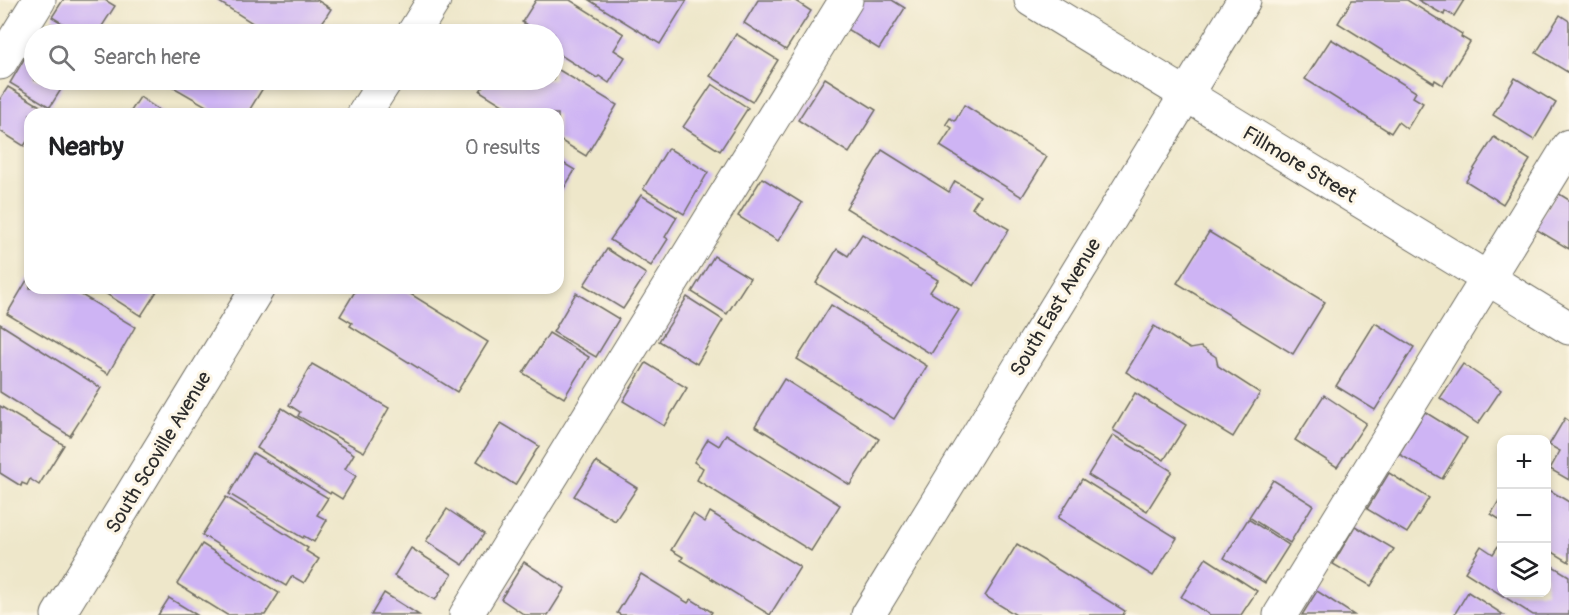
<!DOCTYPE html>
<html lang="en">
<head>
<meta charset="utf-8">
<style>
  body { margin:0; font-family:Pangolin,sans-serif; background:#f2f2f2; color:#202124 }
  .controls { position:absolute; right:18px; bottom:18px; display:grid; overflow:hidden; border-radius:12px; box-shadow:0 3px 9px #0003 }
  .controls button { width:54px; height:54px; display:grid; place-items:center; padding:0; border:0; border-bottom:2px solid #e0e0e0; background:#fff; color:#202124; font:30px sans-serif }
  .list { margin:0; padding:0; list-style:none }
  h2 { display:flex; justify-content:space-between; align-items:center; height:78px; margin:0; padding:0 24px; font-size:26px }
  h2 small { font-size:20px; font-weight:400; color:#757577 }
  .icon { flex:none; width:33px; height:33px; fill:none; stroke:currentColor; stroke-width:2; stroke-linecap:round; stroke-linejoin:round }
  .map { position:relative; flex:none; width:1569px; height:615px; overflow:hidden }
  .search { position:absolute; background:#fff; box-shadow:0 3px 9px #0003; left:24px; top:24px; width:540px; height:66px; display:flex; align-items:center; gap:15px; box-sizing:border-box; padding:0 21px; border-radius:33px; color:#757577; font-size:22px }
  .panel { position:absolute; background:#fff; box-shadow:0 3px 9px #0003; left:24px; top:108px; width:540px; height:186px; border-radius:18px }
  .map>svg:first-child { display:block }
  .building { fill:#ceb4f4 }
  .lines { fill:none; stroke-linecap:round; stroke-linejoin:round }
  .minor-casing { stroke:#6f6d63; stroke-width:35 }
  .minor { stroke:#fff; stroke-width:33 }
  .labels { text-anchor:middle; stroke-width:6; stroke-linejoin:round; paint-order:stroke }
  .street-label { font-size:20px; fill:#2b2b2b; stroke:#fcf5e5 }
</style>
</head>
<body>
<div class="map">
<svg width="1569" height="615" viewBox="0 0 1569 615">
  <rect width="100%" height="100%" fill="#fcf5e5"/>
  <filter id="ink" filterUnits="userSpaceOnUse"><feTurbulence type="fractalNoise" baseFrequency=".0167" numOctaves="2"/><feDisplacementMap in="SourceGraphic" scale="12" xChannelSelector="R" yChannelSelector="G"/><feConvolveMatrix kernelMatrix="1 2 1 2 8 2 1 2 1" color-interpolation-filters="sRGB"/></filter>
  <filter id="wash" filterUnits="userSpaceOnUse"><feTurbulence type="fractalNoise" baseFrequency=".008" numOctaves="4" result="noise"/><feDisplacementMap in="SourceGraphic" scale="24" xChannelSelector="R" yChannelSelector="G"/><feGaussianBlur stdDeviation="1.35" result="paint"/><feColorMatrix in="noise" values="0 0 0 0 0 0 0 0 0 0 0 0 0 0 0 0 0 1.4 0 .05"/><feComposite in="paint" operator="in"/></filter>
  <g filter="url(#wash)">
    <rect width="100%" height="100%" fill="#eee7ca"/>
    <g id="blocks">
      <g class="building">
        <path d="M63 0H105L115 6 97 34H80L52 17Z"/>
        <path d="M216 0H317L331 9 315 34H270Z"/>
        <path d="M536 0H570L624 34 614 50 625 57 609 83 599 76 597 78 554 51V34H535L537 31 522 22Z"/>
        <path d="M589 0H687L660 44Z"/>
        <path d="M758 0H794L811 11 786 50 744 23Z"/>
        <path d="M862 0H892L905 8 879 49 845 28Z"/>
        <path d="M1352 0H1407L1462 34 1461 37 1470 42 1443 85 1435 80 1434 83 1338 23Z"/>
        <path d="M1418 0H1464L1454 16 1445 11 1444 15Z"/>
        <path d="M1560 15 1569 21V73L1536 53Z"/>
        <path d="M736 34 778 60 752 102 710 76Z"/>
        <path d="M1331 39 1416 92 1413 97 1423 103 1407 129 1398 122 1391 133 1305 79Z"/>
        <path d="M34 42V80H67L50 107 10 83Z"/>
        <path d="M554 67 617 105 586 156 558 139V114H517L480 91 487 80H554Z"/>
        <path d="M825 78 876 110 849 153 798 120Z"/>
        <path d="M1515 78 1556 103 1534 140 1493 115Z"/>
        <path d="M161 80H249L263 88 247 114H220Z"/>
        <path d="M712 84 748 108 720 151 683 127Z"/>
        <path d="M8 87 47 110 44 114H30V137L24 146 0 131V99Z"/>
        <path d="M140 97 165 114H129Z"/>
        <path d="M964 105 1047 157 1022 197 940 146 952 128 946 124 950 118 955 121Z"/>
        <path d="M1494 137 1530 160 1503 204 1466 181Z"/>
        <path d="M668 148 708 172 684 214 643 189Z"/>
        <path d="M882 150 949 192 955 181 980 196 972 208 1009 229 974 286 846 208Z"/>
        <path d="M558 160 575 170 558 198Z"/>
        <path d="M762 178 802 203 778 241 738 216Z"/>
        <path d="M1556 192 1569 200V249L1534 228Z"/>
        <path d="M641 195 677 217 665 237 668 239 651 266 610 240Z"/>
        <path d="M1209 232 1325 302 1293 354 1177 283Z"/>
        <path d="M862 234 938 280 930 292 959 310 931 354 816 283 837 249 848 256Z"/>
        <path d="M607 249 646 274 623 309 584 285Z"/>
        <path d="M714 256 750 278 727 314 692 292Z"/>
        <path d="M30 275V288H70L135 327 108 374 7 314Z"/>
        <path d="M97 288H159L141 316Z"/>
        <path d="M357 288H401L488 342 457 392 350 326 352 323 340 316Z"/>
        <path d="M576 293 619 319 596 357 553 332Z"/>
        <path d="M687 297 723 320 697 364 659 341Z"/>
        <path d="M831 305 927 366 894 419 797 359Z"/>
        <path d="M1375 323 1414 347 1375 410 1336 386Z"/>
        <path d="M0 324 101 388 70 436 0 392Z"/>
        <path d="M1154 326 1190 349 1201 347 1216 357 1218 366 1260 393 1233 437 1126 372Z"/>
        <path d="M549 333 589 357 564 398 523 373Z"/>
        <path d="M646 363 687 388 664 426 623 401Z"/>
        <path d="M312 364 389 408 364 452 298 416 300 412 289 405Z"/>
        <path d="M1463 364 1501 390 1478 424 1440 398Z"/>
        <path d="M784 379 879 439 850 485 755 426Z"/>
        <path d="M1135 393 1186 425 1164 460 1113 430Z"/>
        <path d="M1324 395 1366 423 1337 467 1295 440Z"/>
        <path d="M0 406 64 445 39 485 30 479 27 485 22 483 21 486 0 473Z"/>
        <path d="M282 408 354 454 345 469 356 476 342 499 331 492 330 494 257 448Z"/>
        <path d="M1425 412 1467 438 1442 479 1399 454Z"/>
        <path d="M1565 418 1569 421V480L1550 469 1560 451 1549 445Z"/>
        <path d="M501 423 539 446 515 485 477 461Z"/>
        <path d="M726 434 840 505 811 551 697 480 703 468 694 462 708 439 719 446Z"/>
        <path d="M1113 435 1172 471 1147 511 1088 475Z"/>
        <path d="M253 453 328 498 317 515 327 520 314 542 304 536 303 538 229 494Z"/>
        <path d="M596 462 637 488 615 521 574 496Z"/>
        <path d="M1389 473 1429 498 1407 533 1367 509Z"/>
        <path d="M1082 479 1177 538 1153 576 1058 518Z"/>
        <path d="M1273 480 1313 505 1290 543 1249 517Z"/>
        <path d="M1546 488 1569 502V562L1546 548Z"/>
        <path d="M1502 496V521L1491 514Z"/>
        <path d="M226 497 308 548 306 551 319 559 304 583 292 576 286 586 202 535Z"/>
        <path d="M447 509 484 534 463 565 426 541Z"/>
        <path d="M710 512 800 567 770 615 681 560 683 557 671 550 693 514 705 522Z"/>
        <path d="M1248 519 1289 545 1265 583 1224 558Z"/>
        <path d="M1355 526 1394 549 1371 586 1333 564Z"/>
        <path d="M1502 540V592H1546V562L1569 576V615H1533L1465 572 1481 546 1493 554Z"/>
        <path d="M202 544 279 593 265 615H227L177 584Z"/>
        <path d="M1017 544 1125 611 1123 615H1016L985 596Z"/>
        <path d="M411 548 452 574 435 600 394 576Z"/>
        <path d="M1206 558 1257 591 1241 615H1210L1181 597Z"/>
        <path d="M524 562 565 588 548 615H525L501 599Z"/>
        <path d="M641 574 688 603 691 599 712 612 710 615H621L617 613Z"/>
        <path d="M1317 591 1354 615H1302Z"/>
        <path d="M1468 592 1504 615H1454Z"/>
        <path d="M384 593 419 615H371Z"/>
        <path d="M169 598 197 615H158Z"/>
      </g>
    </g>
  </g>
  <g filter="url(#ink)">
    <use href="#blocks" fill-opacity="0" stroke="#6f6d63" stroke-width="1.5"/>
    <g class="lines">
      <defs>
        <g id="minor">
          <path d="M1031 0 1569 328"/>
          <path d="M413 34 434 0"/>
          <path d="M0 63 39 0"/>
          <path d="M364 114 386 80"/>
          <path d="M58 615 258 288"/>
          <path d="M466 615 846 0"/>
          <path d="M868 615 1244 0"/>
          <path d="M1280 615 1569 146"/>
        </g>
      </defs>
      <use href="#minor" class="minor-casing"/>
      <use href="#minor" class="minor"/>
    </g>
  </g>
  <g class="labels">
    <g class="street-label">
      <text transform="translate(1300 164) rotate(31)" y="7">Fillmore Street</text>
      <text transform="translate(1055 307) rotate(-59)" y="7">South East Avenue</text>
      <text transform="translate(158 452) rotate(-59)" y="7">South Scoville Avenue</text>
    </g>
  </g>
</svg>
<div class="controls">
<button>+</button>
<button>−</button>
<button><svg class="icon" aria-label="layers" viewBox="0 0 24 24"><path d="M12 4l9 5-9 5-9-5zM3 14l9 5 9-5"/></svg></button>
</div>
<div class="search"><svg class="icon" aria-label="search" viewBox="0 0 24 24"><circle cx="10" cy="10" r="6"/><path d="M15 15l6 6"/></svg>Search here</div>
<section class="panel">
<h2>Nearby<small>0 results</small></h2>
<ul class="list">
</ul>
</section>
</div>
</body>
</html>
